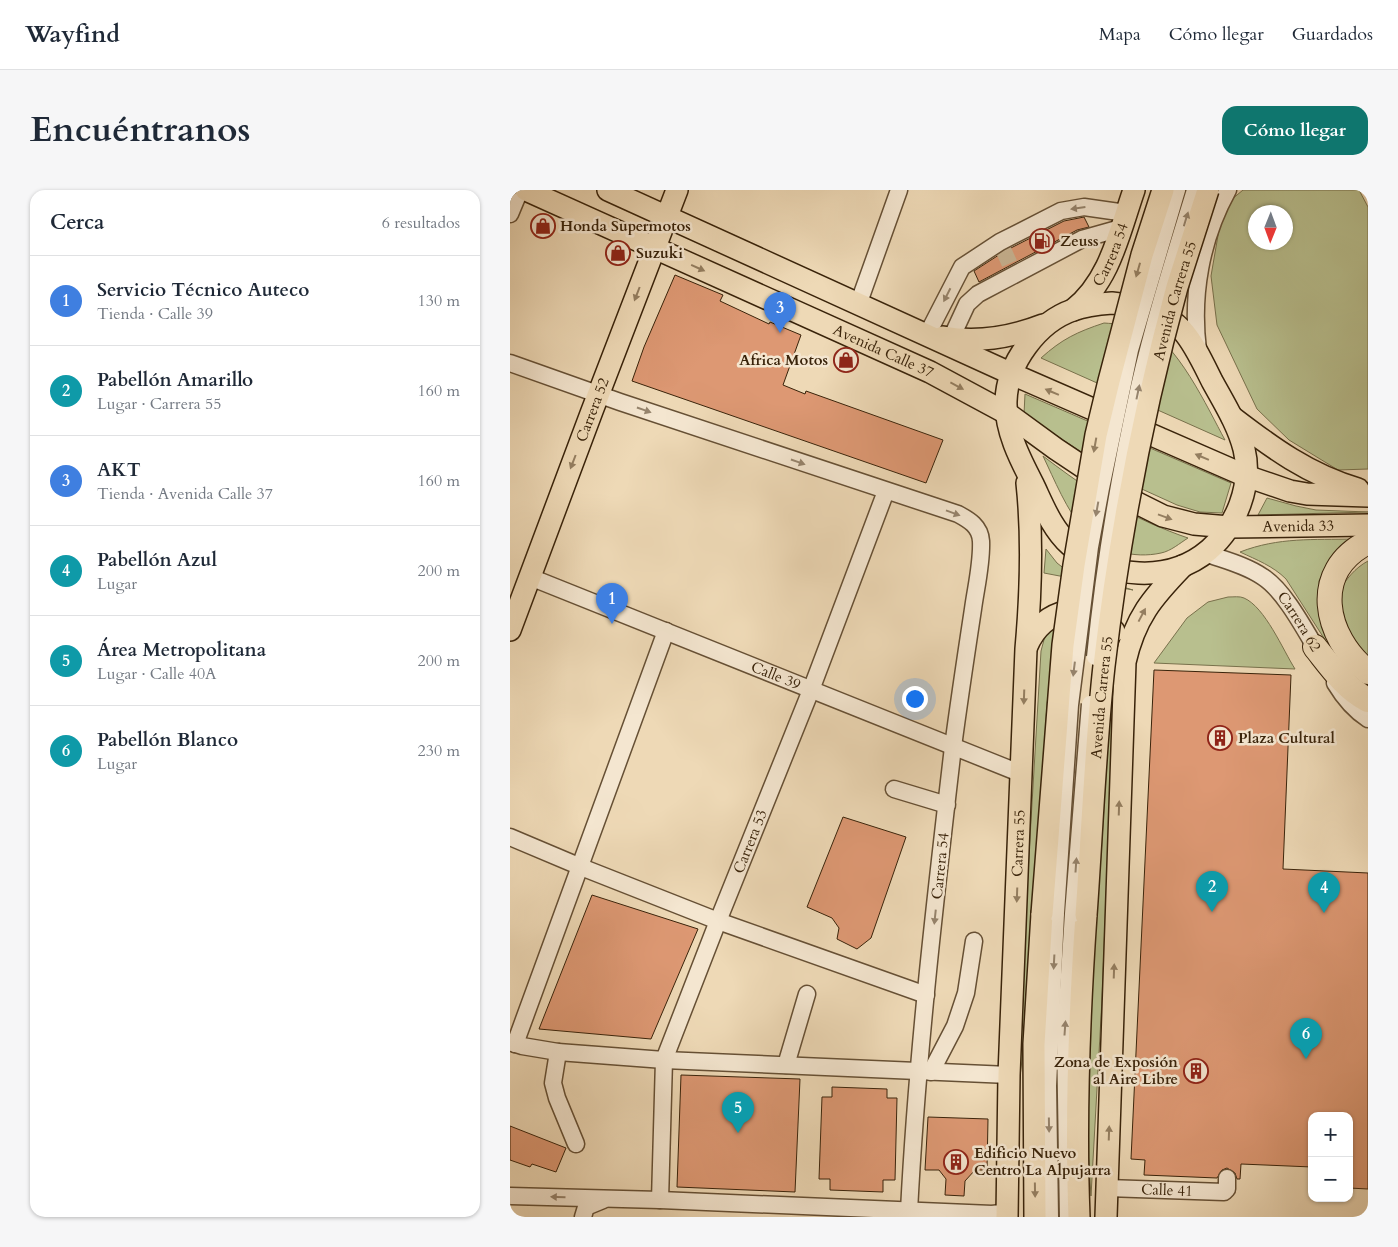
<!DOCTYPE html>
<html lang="es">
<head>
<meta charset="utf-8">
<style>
  body { margin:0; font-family:Cardo,serif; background:#f6f6f7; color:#1f2937 }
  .controls { position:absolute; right:15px; bottom:15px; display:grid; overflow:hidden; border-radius:10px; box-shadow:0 1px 4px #0004 }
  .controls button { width:45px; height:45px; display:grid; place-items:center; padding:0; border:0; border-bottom:1px solid #e0e1e3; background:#fff; color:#1f2937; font:25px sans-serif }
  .compass { position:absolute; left:738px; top:15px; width:45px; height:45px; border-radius:50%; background:#fff; box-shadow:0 1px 4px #0004; rotate:181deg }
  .you { position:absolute; left:404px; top:508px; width:18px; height:18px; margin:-12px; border:4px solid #fff; border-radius:50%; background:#1a73e8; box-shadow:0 0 0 8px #1a73e833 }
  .badge { display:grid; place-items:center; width:32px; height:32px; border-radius:50%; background:#0f766e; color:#fff; font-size:16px; font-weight:700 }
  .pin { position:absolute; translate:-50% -41px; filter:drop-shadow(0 1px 2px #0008) }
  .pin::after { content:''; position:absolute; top:26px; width:18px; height:15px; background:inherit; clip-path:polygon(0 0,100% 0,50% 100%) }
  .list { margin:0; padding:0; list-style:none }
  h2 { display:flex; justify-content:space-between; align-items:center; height:65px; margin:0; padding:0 20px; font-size:21px }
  h2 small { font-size:16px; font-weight:400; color:#747a83 }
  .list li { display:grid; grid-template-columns:32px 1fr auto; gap:15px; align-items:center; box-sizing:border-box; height:90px; padding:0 20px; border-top:1px solid #e0e1e3 }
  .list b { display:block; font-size:19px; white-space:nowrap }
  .list p { margin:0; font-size:16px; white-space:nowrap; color:#747a83 }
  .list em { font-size:16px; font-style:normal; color:#747a83 }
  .map { position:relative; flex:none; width:858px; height:1027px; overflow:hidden; border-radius:15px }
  header { display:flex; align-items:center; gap:30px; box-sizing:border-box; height:70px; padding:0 25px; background:#fff; border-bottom:1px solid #e0e1e3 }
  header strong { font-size:24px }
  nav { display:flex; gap:28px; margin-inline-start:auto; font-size:18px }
  .intro { display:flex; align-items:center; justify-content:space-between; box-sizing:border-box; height:120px; padding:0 30px }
  h1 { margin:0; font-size:35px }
  .button { padding:12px 22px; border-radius:15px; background:#0f766e; color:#fff; font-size:18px; font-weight:700 }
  main { display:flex; gap:30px; padding:0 30px }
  aside { flex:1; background:#fff; border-radius:15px; box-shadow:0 1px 4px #0004 }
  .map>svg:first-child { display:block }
  .green { fill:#b8bf8e; stroke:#78714c; fill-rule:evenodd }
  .building { fill:#dd9873; stroke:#39230a }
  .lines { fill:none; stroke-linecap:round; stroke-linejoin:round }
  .minor-tunnel { stroke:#cab594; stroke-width:16; stroke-dasharray:16 8; stroke-linecap:butt }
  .minor-casing { stroke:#665035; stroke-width:19 }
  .major-casing { stroke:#39230a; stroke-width:24 }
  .highway-casing { stroke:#39230a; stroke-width:26 }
  .minor { stroke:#f4e6d0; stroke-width:16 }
  .major { stroke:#eed9b6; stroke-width:21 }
  .highway { stroke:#eed9b6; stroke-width:24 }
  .minor-bridge-casing { stroke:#665035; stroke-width:19; stroke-linecap:butt }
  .major-bridge-casing { stroke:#39230a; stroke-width:24; stroke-linecap:butt }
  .minor-bridge { stroke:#f4e6d0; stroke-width:16 }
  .major-bridge { stroke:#eed9b6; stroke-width:21 }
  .oneway { fill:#96846d }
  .oneway2 { fill:#947e60 }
  .labels { text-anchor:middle; stroke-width:5; stroke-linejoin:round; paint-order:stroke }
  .poi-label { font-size:15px; font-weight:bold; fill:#39230a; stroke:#f4e6d0; text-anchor:start }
  .street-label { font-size:15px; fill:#39230a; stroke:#f4e6d0 }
</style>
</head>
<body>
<header>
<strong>Wayfind</strong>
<nav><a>Mapa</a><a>Cómo llegar</a><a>Guardados</a></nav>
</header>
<div class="intro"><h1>Encuéntranos</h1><a class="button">Cómo llegar</a></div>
<main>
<aside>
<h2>Cerca<small>6 resultados</small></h2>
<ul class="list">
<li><span class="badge" style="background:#3f7fe0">1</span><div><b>Servicio Técnico Auteco</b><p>Tienda · Calle 39</p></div><em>130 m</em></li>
<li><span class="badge" style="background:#0f9aa8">2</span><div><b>Pabellón Amarillo</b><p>Lugar · Carrera 55</p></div><em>160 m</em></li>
<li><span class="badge" style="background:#3f7fe0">3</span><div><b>AKT</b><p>Tienda · Avenida Calle 37</p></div><em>160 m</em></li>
<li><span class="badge" style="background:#0f9aa8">4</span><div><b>Pabellón Azul</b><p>Lugar</p></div><em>200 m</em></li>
<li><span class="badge" style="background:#0f9aa8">5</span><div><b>Área Metropolitana</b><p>Lugar · Calle 40A</p></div><em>200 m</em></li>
<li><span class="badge" style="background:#0f9aa8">6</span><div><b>Pabellón Blanco</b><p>Lugar</p></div><em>230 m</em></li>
</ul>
</aside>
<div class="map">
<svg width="858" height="1027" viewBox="0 0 858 1027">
  <rect width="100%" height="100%" fill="#eed9b6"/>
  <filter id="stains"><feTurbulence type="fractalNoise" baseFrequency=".004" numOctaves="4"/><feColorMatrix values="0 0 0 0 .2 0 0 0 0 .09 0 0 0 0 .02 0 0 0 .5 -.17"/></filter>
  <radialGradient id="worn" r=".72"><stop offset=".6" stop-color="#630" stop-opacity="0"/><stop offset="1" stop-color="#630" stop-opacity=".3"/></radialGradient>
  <g class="green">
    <path d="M733 0H849L858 17V279L828 280 779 250 747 219 707 135 701 86 710 34 721 10ZM746 22H776V52H746Z"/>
    <path d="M594 133C606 134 620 134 632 138 666 149 698 219 715 250L531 168C552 149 567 142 594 133Z"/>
    <path d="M515 204 721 293 712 323 690 322 667 315 634 300 603 283 514 224Z"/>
    <path d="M533 266C567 292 603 317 642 334 654 339 666 344 678 348 670 353 661 361 651 363 624 369 593 361 574 340 557 321 544 289 533 266Z"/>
    <path d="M757 308 786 316 806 320 858 322 748 325Z"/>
    <path d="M844 349 822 369 814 381 809 391 810 407 858 492V498L835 481 776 389C763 376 747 370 730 362 769 347 803 350 844 349Z"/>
    <path d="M536 359 547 373 556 380 623 400 534 383Z"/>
    <path d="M858 371V470L836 447 829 402C836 389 845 378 858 371Z"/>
    <path d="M718 407C723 407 730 406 734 408 755 417 773 460 785 479L644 473 677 428 698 412Z"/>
    <path d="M582 434 606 458 592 809 581 1006 577 944 582 770 591 666 603 468 544 460 537 514 518 821 508 903 514 750 531 461 535 446 542 436Z"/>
  </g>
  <g class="building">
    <path d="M574 27 579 37 567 40 469 92 464 81 495 61 554 31Z"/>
    <path d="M165 85 213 105 210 111 259 134 260 132 291 145 273 195 295 204 296 201 433 250 416 293 122 191 134 157Z"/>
    <path d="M644 480 781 485 773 679 858 683V999L839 998V926H802V977L731 974 730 989H727L725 983 717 978 712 980 707 988 634 985 635 970 621 969Z"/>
    <path d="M333 627 396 647 361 748 347 759 327 749 329 738 322 728 297 717Z"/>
    <path d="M82 705 188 739 141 849 29 839Z"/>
    <path d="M171 885 290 889 285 1002 167 997Z"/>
    <path d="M322 897 377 899V908H387L385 990H373V1002L320 1000V989H309L312 907H322Z"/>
    <path d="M418 927 478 929 477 980H465L455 991 454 1006 435 1005 436 989 429 980H415Z"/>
    <path d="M0 936 56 958 46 982 22 974 20 977 0 970Z"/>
  </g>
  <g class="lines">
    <g class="minor-tunnel">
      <path d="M527 43 534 61"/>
      <path d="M493 59 501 77"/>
    </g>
    <defs>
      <g id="minor">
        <path d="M0 24 10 0"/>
        <path d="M348 115 389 0"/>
        <path d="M417 145 452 77 490 52 551 21 574 17 616 23"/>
        <path d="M438 155 457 114 468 104 572 49 611 38"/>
        <path d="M688 160C681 105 691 49 718 0"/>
        <path d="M0 173 110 212 448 324C459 330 470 336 471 351 472 373 466 397 463 419 456 465 449 511 443 557 425 711 407 866 399 1021"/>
        <path id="s1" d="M695 363C714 370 736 375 753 387 775 401 796 442 810 465"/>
        <path id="s2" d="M20 387 512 584"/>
        <path d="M825 493C834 508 844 520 858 529"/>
        <path d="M384 599 437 615"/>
        <path d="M0 647 71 677 208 731 416 805"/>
        <path d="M0 852 12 856 48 862 154 870 499 885"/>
        <path d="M5 854 156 441"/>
        <path d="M48 862 43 893 47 908 66 954"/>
        <path d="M276 875 297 804"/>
        <path d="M421 882 445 836 456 803 464 751"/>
        <path id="s3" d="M597 998 714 1002 717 999V988"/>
        <path d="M0 1006 150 1010 482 1024 491 1023 497 1018"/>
        <path id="s4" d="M150 1010 154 870 208 731 301 500 376 301"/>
        <path d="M73 1027 76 1017 93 1010"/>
        <path d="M540 1027 538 896 546 723"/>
        <path d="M558 1027 555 845 563 724"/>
      </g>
      <g id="major">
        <path id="s5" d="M16 0 420 182 498 224 546 259 627 313 653 326 684 334 719 337 858 335"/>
        <path d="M98 0 502 184 736 286 780 301 797 304 858 306"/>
        <path d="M602 113C627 115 654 121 672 140 684 153 694 175 702 191 714 213 728 235 734 259 743 296 726 336 699 360 659 394 598 389 560 355 542 339 533 315 523 294 510 269 495 240 496 211 497 173 528 132 563 120 576 115 589 114 602 113Z"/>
        <path id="s6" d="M563 120C600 91 609 43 624 0"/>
        <path d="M433 147C467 153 502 147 533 135"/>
        <path d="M722 227C761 257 799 285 848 299"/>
        <path id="s7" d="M0 440 82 221 167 0"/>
        <path d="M517 456C533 418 576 408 604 441"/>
        <path id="s8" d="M497 1027 499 885 516 459C521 403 523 349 517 293"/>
        <path d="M525 1027 524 854 532 724"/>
        <path d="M569 1027C565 926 569 826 576 725"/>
        <path d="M596 1027 615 472C625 428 642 408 673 376"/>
      </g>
      <g id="highway">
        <path d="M858 352C800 381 814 447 858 482"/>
        <path d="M805 457C821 477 835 498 858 510"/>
      </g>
    </defs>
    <use href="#minor" class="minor-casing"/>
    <use href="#major" class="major-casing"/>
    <use href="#highway" class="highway-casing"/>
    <use href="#minor" class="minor"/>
    <use href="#major" class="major"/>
    <use href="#highway" class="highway"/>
    <defs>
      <g id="minor-bridge">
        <path d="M585 467C594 377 609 286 629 197 644 131 665 65 685 0"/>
        <path d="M546 723 560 515 580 357 591 298 620 160 667 0"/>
        <path d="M563 724 580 514"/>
      </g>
      <g id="major-bridge">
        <path d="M532 724 553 455 564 375 586 245 599 191 632 65 653 0"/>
        <path id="s9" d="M576 725C582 642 585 558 594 476 609 348 633 221 667 97 677 65 688 32 698 0"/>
      </g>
    </defs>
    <use href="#minor-bridge" class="minor-bridge-casing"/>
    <use href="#major-bridge" class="major-bridge-casing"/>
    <use href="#minor-bridge" class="minor-bridge"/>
    <use href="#major-bridge" class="major-bridge"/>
  </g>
  <defs><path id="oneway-solid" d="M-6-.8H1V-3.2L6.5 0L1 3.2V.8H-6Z" transform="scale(1.25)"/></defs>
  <g class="oneway">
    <use href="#oneway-solid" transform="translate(568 18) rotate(172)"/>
    <use href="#oneway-solid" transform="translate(676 29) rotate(-73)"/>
    <use href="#oneway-solid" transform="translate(437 105) rotate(117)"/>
    <use href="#oneway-solid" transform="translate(628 202) rotate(-78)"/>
    <use href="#oneway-solid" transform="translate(134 220) rotate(19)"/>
    <use href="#oneway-solid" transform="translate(288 272) rotate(19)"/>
    <use href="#oneway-solid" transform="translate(587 319) rotate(100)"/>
    <use href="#oneway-solid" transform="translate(443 323) rotate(20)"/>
    <use href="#oneway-solid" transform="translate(564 479) rotate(97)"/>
    <use href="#oneway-solid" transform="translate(566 675) rotate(-86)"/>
    <use href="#oneway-solid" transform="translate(425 727) rotate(96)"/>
    <use href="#oneway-solid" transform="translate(544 772) rotate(93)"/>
    <use href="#oneway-solid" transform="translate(555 838) rotate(-86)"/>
    <use href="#oneway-solid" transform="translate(539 935) rotate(89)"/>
    <use href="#oneway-solid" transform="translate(48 1007) rotate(-178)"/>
  </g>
  <g class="oneway2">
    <use href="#oneway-solid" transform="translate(188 78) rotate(24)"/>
    <use href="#oneway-solid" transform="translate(628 80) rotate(106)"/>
    <use href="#oneway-solid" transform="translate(127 104) rotate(111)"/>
    <use href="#oneway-solid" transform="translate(447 196) rotate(28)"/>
    <use href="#oneway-solid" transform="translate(542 202) rotate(-157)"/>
    <use href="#oneway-solid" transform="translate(585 255) rotate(100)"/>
    <use href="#oneway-solid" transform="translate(692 267) rotate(-157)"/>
    <use href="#oneway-solid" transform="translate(63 272) rotate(111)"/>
    <use href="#oneway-solid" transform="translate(655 327) rotate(20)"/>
    <use href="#oneway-solid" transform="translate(632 425) rotate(-62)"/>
    <use href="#oneway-solid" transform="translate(514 507) rotate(92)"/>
    <use href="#oneway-solid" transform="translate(609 618) rotate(-88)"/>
    <use href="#oneway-solid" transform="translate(507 705) rotate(92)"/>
    <use href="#oneway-solid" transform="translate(604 781) rotate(-88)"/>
    <use href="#oneway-solid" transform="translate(599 943) rotate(-88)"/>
    <use href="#oneway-solid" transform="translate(525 1000) rotate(89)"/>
  </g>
  <defs>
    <symbol id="shop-ring" viewBox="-11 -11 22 22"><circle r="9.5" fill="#f4e6d0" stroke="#8f2418" stroke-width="1.5"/><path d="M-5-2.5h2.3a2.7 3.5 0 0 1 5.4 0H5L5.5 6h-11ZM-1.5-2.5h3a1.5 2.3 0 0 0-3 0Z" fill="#8f2418"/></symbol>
    <symbol id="fuel-ring" viewBox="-11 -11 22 22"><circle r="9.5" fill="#f4e6d0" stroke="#8f2418" stroke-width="1.5"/><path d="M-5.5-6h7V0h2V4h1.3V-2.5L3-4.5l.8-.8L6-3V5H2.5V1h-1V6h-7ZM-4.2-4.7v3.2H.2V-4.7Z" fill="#8f2418"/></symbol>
    <symbol id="building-ring" viewBox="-11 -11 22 22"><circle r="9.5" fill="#f4e6d0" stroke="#8f2418" stroke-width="1.5"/><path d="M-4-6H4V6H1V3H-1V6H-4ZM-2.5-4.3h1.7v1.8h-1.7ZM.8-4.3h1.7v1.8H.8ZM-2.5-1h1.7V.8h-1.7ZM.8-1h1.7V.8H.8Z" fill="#8f2418"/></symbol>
  </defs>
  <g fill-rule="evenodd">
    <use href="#shop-ring" x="19" y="22" width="28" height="28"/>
    <use href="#fuel-ring" x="518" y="37" width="28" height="28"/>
    <use href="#shop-ring" x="94" y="49" width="28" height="28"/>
    <use href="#shop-ring" x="322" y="156" width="28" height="28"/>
    <use href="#building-ring" x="696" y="534" width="28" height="28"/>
    <use href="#building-ring" x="672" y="867" width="28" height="28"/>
    <use href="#building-ring" x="432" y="958" width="28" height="28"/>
  </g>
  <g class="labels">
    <g class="poi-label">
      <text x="50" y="41">Honda Supermotos</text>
      <text x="550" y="56">Zeuss</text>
      <text x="126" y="68">Suzuki</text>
      <text x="318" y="175" text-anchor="end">Africa Motos</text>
      <text x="728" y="553">Plaza Cultural</text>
      <text x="668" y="877" text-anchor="end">Zona de Exposión<tspan x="668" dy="17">al Aire Libre</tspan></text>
      <text x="464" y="968">Edificio Nuevo<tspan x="464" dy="17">Centro La Alpujarra</tspan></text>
    </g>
    <g class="street-label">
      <text dy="5" stroke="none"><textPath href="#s6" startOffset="68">Carrera 54</textPath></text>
      <text dy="5" stroke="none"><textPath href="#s9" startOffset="622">Avenida Carrera 55</textPath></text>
      <text dy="5" stroke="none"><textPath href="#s5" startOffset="392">Avenida Calle 37</textPath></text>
      <text dy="5" stroke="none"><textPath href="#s7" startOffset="235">Carrera 52</textPath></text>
      <text dy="5" stroke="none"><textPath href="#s5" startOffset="854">Avenida 33</textPath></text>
      <text dy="5" stroke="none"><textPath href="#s1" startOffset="121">Carrera 62</textPath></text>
      <text dy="5" stroke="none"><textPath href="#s2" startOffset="265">Calle 39</textPath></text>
      <text dy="5" stroke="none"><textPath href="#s9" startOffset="218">Avenida Carrera 55</textPath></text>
      <text dy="5" stroke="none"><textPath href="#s4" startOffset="375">Carrera 53</textPath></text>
      <text dy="5" stroke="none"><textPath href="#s8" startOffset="374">Carrera 55</textPath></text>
      <text transform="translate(430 676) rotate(-84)" y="5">Carrera 54</text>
      <text dy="5" stroke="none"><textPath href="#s3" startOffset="60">Calle 41</textPath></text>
    </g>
  </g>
  <rect width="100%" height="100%" filter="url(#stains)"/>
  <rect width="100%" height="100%" fill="url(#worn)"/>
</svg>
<div class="controls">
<button>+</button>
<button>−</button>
</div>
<svg class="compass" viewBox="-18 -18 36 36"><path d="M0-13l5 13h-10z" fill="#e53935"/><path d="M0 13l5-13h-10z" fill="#747a83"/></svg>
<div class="you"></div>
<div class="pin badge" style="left:102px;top:434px;background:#3f7fe0">1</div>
<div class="pin badge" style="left:702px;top:722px;background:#0f9aa8">2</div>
<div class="pin badge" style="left:270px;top:143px;background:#3f7fe0">3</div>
<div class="pin badge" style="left:814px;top:723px;background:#0f9aa8">4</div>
<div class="pin badge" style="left:228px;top:943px;background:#0f9aa8">5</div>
<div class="pin badge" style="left:796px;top:869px;background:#0f9aa8">6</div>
</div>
</main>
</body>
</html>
